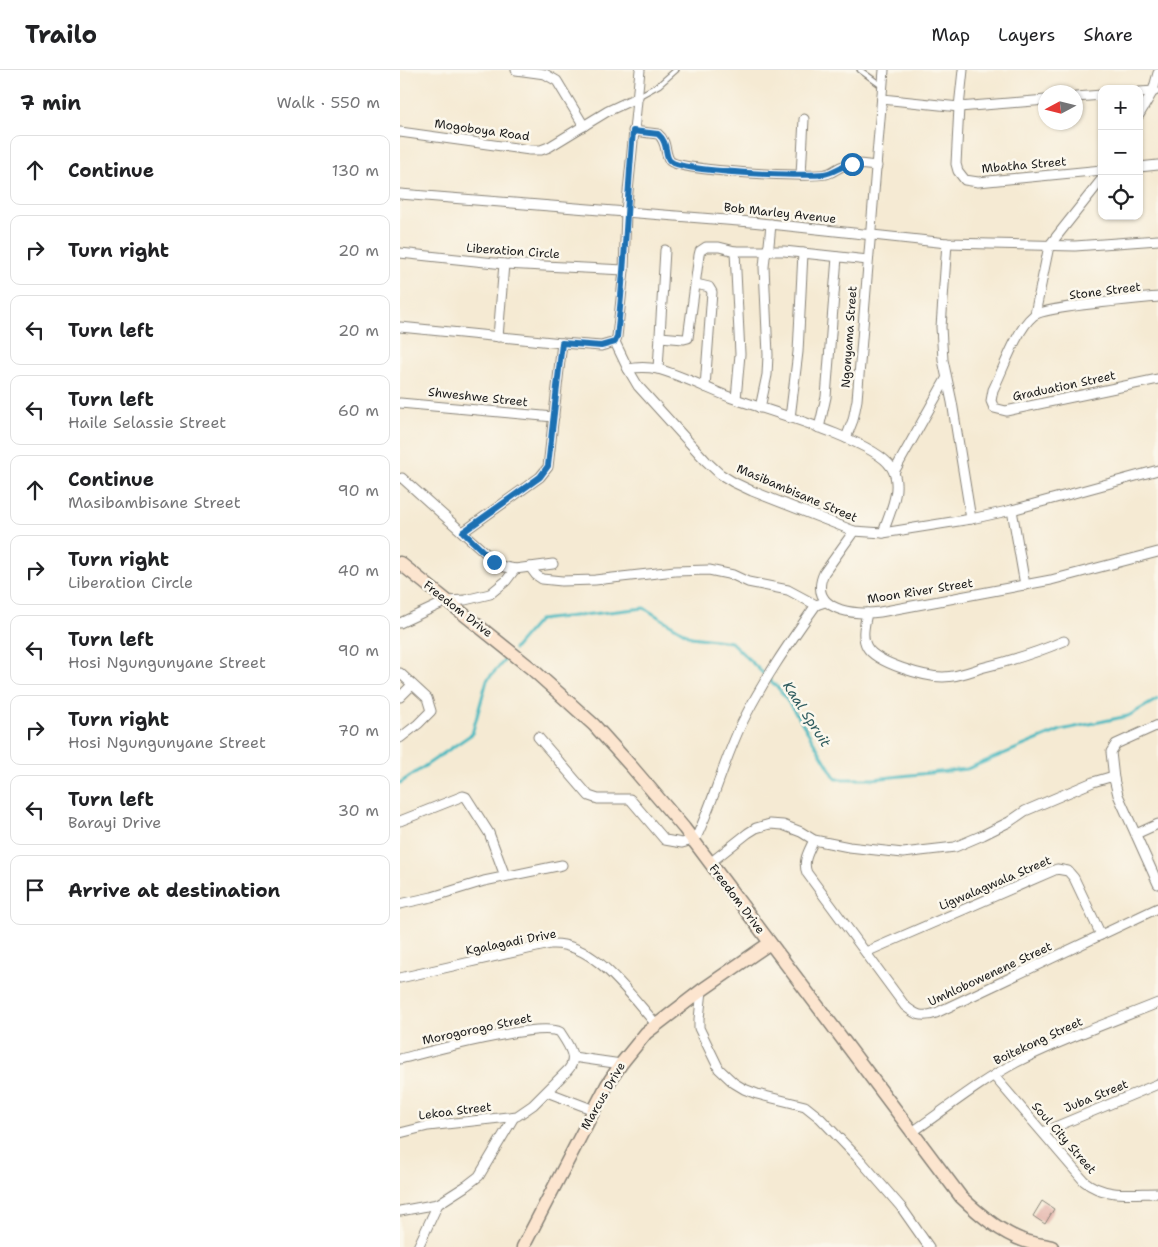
<!DOCTYPE html>
<html lang="en">
<head>
<meta charset="utf-8">
<style>
  body { margin:0; font-family:"Shantell Sans",sans-serif; background:#f2f2f2; color:#202124 }
  .controls { position:absolute; right:15px; top:15px; display:grid; overflow:hidden; border-radius:10px; box-shadow:0 1px 4px #0004 }
  .controls button { width:45px; height:45px; display:grid; place-items:center; padding:0; border:0; border-bottom:1px solid #e0e0e0; background:#fff; color:#202124; font:25px sans-serif }
  .compass { position:absolute; left:638px; top:15px; width:45px; height:45px; border-radius:50%; background:#fff; box-shadow:0 1px 4px #0004; rotate:263deg }
  .stop { position:absolute; width:15px; height:15px; margin:-11px; border:4px solid #1f6fb2; border-radius:50%; background:#fff }
  .stop.end { background:#1f6fb2; border-color:#fff; box-shadow:0 1px 5px #0008 }
  .list { margin:0; padding:0; list-style:none }
  h2 { display:flex; justify-content:space-between; align-items:center; height:65px; margin:0; padding:0 20px; font-size:21px }
  h2 small { font-size:16px; font-weight:400; color:#757577 }
  .list li { display:grid; grid-template-columns:32px 1fr auto; gap:15px; align-items:center; box-sizing:border-box; height:70px; margin:0 10px 10px; padding:0 10px; border:1px solid #e0e0e0; border-radius:10px }
  .list b { display:block; font-size:19px; white-space:nowrap }
  .list p { margin:0; font-size:16px; white-space:nowrap; color:#757577 }
  .list em { font-size:16px; font-style:normal; color:#757577 }
  .icon { flex:none; width:28px; height:28px; fill:none; stroke:currentColor; stroke-width:2; stroke-linecap:round; stroke-linejoin:round }
  .map { position:relative; flex:none; width:758px; height:1177px; overflow:hidden }
  header { display:flex; align-items:center; gap:30px; box-sizing:border-box; height:70px; padding:0 25px; background:#fff; border-bottom:1px solid #e0e0e0 }
  header strong { font-size:24px }
  nav { display:flex; gap:28px; margin-inline-start:auto; font-size:18px }
  main { display:flex }
  aside { flex:1; background:#fff }
  .map>svg:first-child { display:block }
  .lines { fill:none; stroke-linecap:round; stroke-linejoin:round }
  .stream { stroke:#49b9c0; stroke-width:3 }
  .building { fill:#dfa49b }
  .lane-casing { stroke:#888378; stroke-width:7 }
  .street-casing { stroke:#888378; stroke-width:11 }
  .secondary-casing { stroke:#888378; stroke-width:15 }
  .lane { stroke:#fff; stroke-width:4.5 }
  .street { stroke:#fff; stroke-width:9 }
  .secondary { stroke:#fce5cf; stroke-width:12 }
  .route { stroke:#1f6fb2; stroke-width:6 }
  .labels { text-anchor:middle; stroke-width:5; stroke-linejoin:round; paint-order:stroke }
  .street-label { font-size:12px; fill:#1c1c1c; stroke:#fbf7ec }
  .water-label { font-size:14px; font-style:italic; fill:#2e5b5e; stroke:#fbf7ec }
</style>
</head>
<body>
<header>
<strong>Trailo</strong>
<nav><a>Map</a><a>Layers</a><a>Share</a></nav>
</header>
<main>
<aside>
<h2>7 min<small>Walk · 550 m</small></h2>
<ul class="list">
<li><svg class="icon" aria-label="ahead" viewBox="0 0 24 24"><path d="M12 20V5M6 11l6-6 6 6"/></svg><div><b>Continue</b></div><em>130 m</em></li>
<li><svg class="icon" aria-label="right" viewBox="0 0 24 24"><path d="M7 20v-9h11M14 6l5 5-5 5"/></svg><div><b>Turn right</b></div><em>20 m</em></li>
<li><svg class="icon" aria-label="left" viewBox="0 0 24 24"><path d="M17 20v-9H6M10 6l-5 5 5 5"/></svg><div><b>Turn left</b></div><em>20 m</em></li>
<li><svg class="icon" aria-label="left" viewBox="0 0 24 24"><path d="M17 20v-9H6M10 6l-5 5 5 5"/></svg><div><b>Turn left</b><p>Haile Selassie Street</p></div><em>60 m</em></li>
<li><svg class="icon" aria-label="ahead" viewBox="0 0 24 24"><path d="M12 20V5M6 11l6-6 6 6"/></svg><div><b>Continue</b><p>Masibambisane Street</p></div><em>90 m</em></li>
<li><svg class="icon" aria-label="right" viewBox="0 0 24 24"><path d="M7 20v-9h11M14 6l5 5-5 5"/></svg><div><b>Turn right</b><p>Liberation Circle</p></div><em>40 m</em></li>
<li><svg class="icon" aria-label="left" viewBox="0 0 24 24"><path d="M17 20v-9H6M10 6l-5 5 5 5"/></svg><div><b>Turn left</b><p>Hosi Ngungunyane Street</p></div><em>90 m</em></li>
<li><svg class="icon" aria-label="right" viewBox="0 0 24 24"><path d="M7 20v-9h11M14 6l5 5-5 5"/></svg><div><b>Turn right</b><p>Hosi Ngungunyane Street</p></div><em>70 m</em></li>
<li><svg class="icon" aria-label="left" viewBox="0 0 24 24"><path d="M17 20v-9H6M10 6l-5 5 5 5"/></svg><div><b>Turn left</b><p>Barayi Drive</p></div><em>30 m</em></li>
<li><svg class="icon" aria-label="arrive" viewBox="0 0 24 24"><path d="M6 21V4h12l-3 4 3 4H6"/></svg><div><b>Arrive at destination</b></div></li>
</ul>
</aside>
<div class="map">
<svg width="758" height="1177" viewBox="0 0 758 1177">
  <rect width="100%" height="100%" fill="#fbf7ec"/>
  <filter id="ink" filterUnits="userSpaceOnUse"><feTurbulence type="fractalNoise" baseFrequency=".02" numOctaves="2"/><feDisplacementMap in="SourceGraphic" scale="10" xChannelSelector="R" yChannelSelector="G"/><feConvolveMatrix kernelMatrix="1 2 1 2 8 2 1 2 1" color-interpolation-filters="sRGB"/></filter>
  <filter id="wash" filterUnits="userSpaceOnUse"><feTurbulence type="fractalNoise" baseFrequency=".0096" numOctaves="4" result="noise"/><feDisplacementMap in="SourceGraphic" scale="20" xChannelSelector="R" yChannelSelector="G"/><feGaussianBlur stdDeviation="1.12" result="paint"/><feColorMatrix in="noise" values="0 0 0 0 0 0 0 0 0 0 0 0 0 0 0 0 0 1.4 0 .05"/><feComposite in="paint" operator="in"/></filter>
  <g filter="url(#wash)">
    <rect width="100%" height="100%" fill="#f5ead3"/>
    <g class="lines">
      <g class="stream">
        <path d="M114 579 139 550 244 538 291 567 331 572 379 619 401 651 436 709H473L567 699 661 660 728 646 758 629"/>
        <path d="M0 713 72 664 87 610 110 584"/>
      </g>
    </g>
    <g id="blocks">
      <path class="building" d="M642 1131 654 1139 645 1154 633 1146Z"/>
    </g>
  </g>
  <g filter="url(#ink)">
    <use href="#blocks" fill-opacity="0" stroke="#888378" stroke-width="1"/>
    <g class="lines">
      <defs>
        <g id="lane">
          <path d="M460 0 482 16"/>
          <path d="M239 26 259 15 276 0"/>
        </g>
        <g id="street">
          <path d="M116 0 145 4 157 11 184 56"/>
          <path d="M240 0 226 142 224 200 217 267 215 272 228 299 238 316 306 391 320 404 333 412 352 421 454 461 483 463 571 449 612 440 758 400"/>
          <path d="M563 0 559 37 556 94 558 101 565 110 578 112 702 100"/>
          <path d="M739 22 755 21"/>
          <path d="M676 27 702 25"/>
          <path d="M482 29 559 37 646 30"/>
          <path d="M739 45 753 21 758 3"/>
          <path d="M233 61 258 64C268 72 264 84 270 91 281 101 408 108 426 104 432 103 437 98 443 96 453 92 466 95 477 96"/>
          <path d="M0 62 130 80H141L149 77 208 41 238 27"/>
          <path d="M739 97 758 95"/>
          <path d="M401 105 404 49"/>
          <path d="M0 124 351 152 547 173 675 176 758 170"/>
          <path d="M547 173 541 257 543 290 552 332 571 449"/>
          <path d="M335 181 340 284 336 329"/>
          <path d="M0 183 104 194 224 200"/>
          <path d="M296 214 309 217 312 222 305 317"/>
          <path d="M758 227C738 229 643 237 633 246 617 259 603 300 593 320L591 331 594 338 606 341 758 309"/>
          <path d="M635 244 649 176 702 109"/>
          <path d="M0 257 162 273 201 276 215 272"/>
          <path d="M98 267 104 194"/>
          <path d="M260 267 284 269 288 268 299 185 300 181 306 177H319L335 181H384L468 190"/>
          <path d="M228 299C237 297 248 297 258 299 283 306 308 319 332 328 366 340 474 370 491 397 504 416 489 444 483 463"/>
          <path d="M258 299 265 180"/>
          <path d="M0 333 154 347"/>
          <path d="M360 338 367 305 368 285 364 197 365 187 369 175 371 154"/>
          <path d="M390 348 398 282 403 183"/>
          <path d="M419 358 426 327 437 187"/>
          <path d="M446 368 453 350 457 330 484 0"/>
          <path d="M494 402 546 309"/>
          <path d="M2 408 100 496 115 499 153 494"/>
          <path d="M612 440 625 515"/>
          <path d="M454 461 424 503C407 540 455 546 480 542L651 510 758 482"/>
          <path d="M63 462 140 407 148 397 162 273"/>
          <path d="M130 497 136 505 142 509 162 511 195 510 275 501 309 500 333 505 348 512 388 520 416 535 425 532"/>
          <path d="M467 543C465 553 461 567 467 577 476 593 525 607 543 607 556 607 569 602 581 598 610 591 636 583 664 571"/>
          <path d="M0 553 47 531 65 530 90 524 106 511 115 499"/>
          <path d="M0 603 27 628 31 641 18 654 0 668"/>
          <path d="M0 627 12 615"/>
          <path d="M758 655 716 674 711 682 714 709 718 725 758 814"/>
          <path d="M138 667 189 726 198 729H230L265 770 282 773 293 770"/>
          <path d="M0 751 63 726 66 727 89 763 105 806"/>
          <path d="M736 764 758 754"/>
          <path d="M414 770C409 781 402 791 407 803L505 936C516 945 522 948 536 943L758 838"/>
          <path d="M294 772C313 734 323 693 341 655 362 612 389 573 416 535"/>
          <path d="M310 793 348 763 356 758 370 754 383 755 401 762 414 770 449 777 503 783 555 777 583 765 609 752 625 741 693 712 710 707 714 709"/>
          <path d="M0 834 32 827 84 811 162 795"/>
          <path d="M466 882 657 799 668 801 674 808 701 865"/>
          <path d="M0 908 150 874C194 871 230 925 256 954"/>
          <path d="M302 920 299 949V958L319 999 334 1013 344 1019 357 1024 405 1036 420 1048 461 1091 501 1137 529 1177"/>
          <path d="M173 987 221 994"/>
          <path d="M0 989C28 982 139 951 160 962 167 973 179 988 168 1000L133 1035 117 1046 28 1056 0 1063"/>
          <path d="M594 1006 684 1111C704 1128 733 1123 758 1123"/>
          <path d="M147 1022 194 1040"/>
          <path d="M643 1062 758 1014"/>
          <path d="M511 1063C546 1039 579 1012 617 992 662 969 711 952 758 933"/>
          <path d="M0 1141 38 1134"/>
          <path d="M18 1177 38 1134 66 1116 79 1106 114 1047"/>
        </g>
        <g id="secondary">
          <path d="M0 493 132 599 194 655 231 696 284 758 561 1127C579 1144 601 1163 625 1171 634 1174 644 1175 652 1177"/>
          <path d="M123 1177 207 1015 221 994 246 963 302 920 370 873"/>
        </g>
      </defs>
      <use href="#lane" class="lane-casing"/>
      <use href="#street" class="street-casing"/>
      <use href="#secondary" class="secondary-casing"/>
      <use href="#lane" class="lane"/>
      <use href="#street" class="street"/>
      <use href="#secondary" class="secondary"/>
    </g>
  </g>
  <g class="lines" filter="url(#ink)">
    <path class="route" d="M94 492 63 462 140 407 148 396 162 273 201 276 215 272 217 267C225 199 227 129 233 61L258 64C269 73 264 85 270 91 282 102 404 107 424 104 434 103 441 95 452 94"/>
  </g>
  <g class="labels">
    <g class="street-label">
      <text transform="translate(82 60) rotate(8)" y="4">Mogoboya Road</text>
      <text transform="translate(624 95) rotate(-5)" y="4">Mbatha Street</text>
      <text transform="translate(380 143) rotate(6)" y="4">Bob Marley Avenue</text>
      <text transform="translate(113 181) rotate(4)" y="4">Liberation Circle</text>
      <text transform="translate(705 221) rotate(-7)" y="4">Stone Street</text>
      <text transform="translate(449 267) rotate(-86)" y="4">Ngonyama Street</text>
      <text transform="translate(664 316) rotate(-12)" y="4">Graduation Street</text>
      <text transform="translate(78 327) rotate(6)" y="4">Shweshwe Street</text>
      <text transform="translate(397 423) rotate(23)" y="4">Masibambisane Street</text>
      <text transform="translate(520 521) rotate(-9)" y="4">Moon River Street</text>
      <text transform="translate(58 539) rotate(38)" y="4">Freedom Drive</text>
      <text transform="translate(595 813) rotate(-23)" y="4">Ligwalagwala Street</text>
      <text transform="translate(337 829) rotate(53)" y="4">Freedom Drive</text>
      <text transform="translate(111 872) rotate(-11)" y="4">Kgalagadi Drive</text>
      <text transform="translate(590 904) rotate(-25)" y="4">Umhlobowenene Street</text>
      <text transform="translate(77 959) rotate(-12)" y="4">Morogorogo Street</text>
      <text transform="translate(638 971) rotate(-25)" y="4">Boitekong Street</text>
      <text transform="translate(203 1026) rotate(-60)" y="4">Marcus Drive</text>
      <text transform="translate(696 1026) rotate(-22)" y="4">Juba Street</text>
      <text transform="translate(55 1041) rotate(-7)" y="4">Lekoa Street</text>
      <text transform="translate(664 1068) rotate(49)" y="4">Soul City Street</text>
    </g>
    <g class="water-label">
      <text transform="translate(407 644) rotate(57)" y="5">Kaal Spruit</text>
    </g>
  </g>
</svg>
<div class="controls">
<button>+</button>
<button>−</button>
<button><svg class="icon" aria-label="locate" viewBox="0 0 24 24"><circle cx="12" cy="12" r="6"/><path d="M12 2v4M12 18v4M2 12h4M18 12h4"/></svg></button>
</div>
<svg class="compass" viewBox="-18 -18 36 36"><path d="M0-13l5 13h-10z" fill="#e53935"/><path d="M0 13l5-13h-10z" fill="#757577"/></svg>
<div class="stop" style="left:452px;top:94px"></div>
<div class="stop end" style="left:94px;top:492px"></div>
</div>
</main>
</body>
</html>
